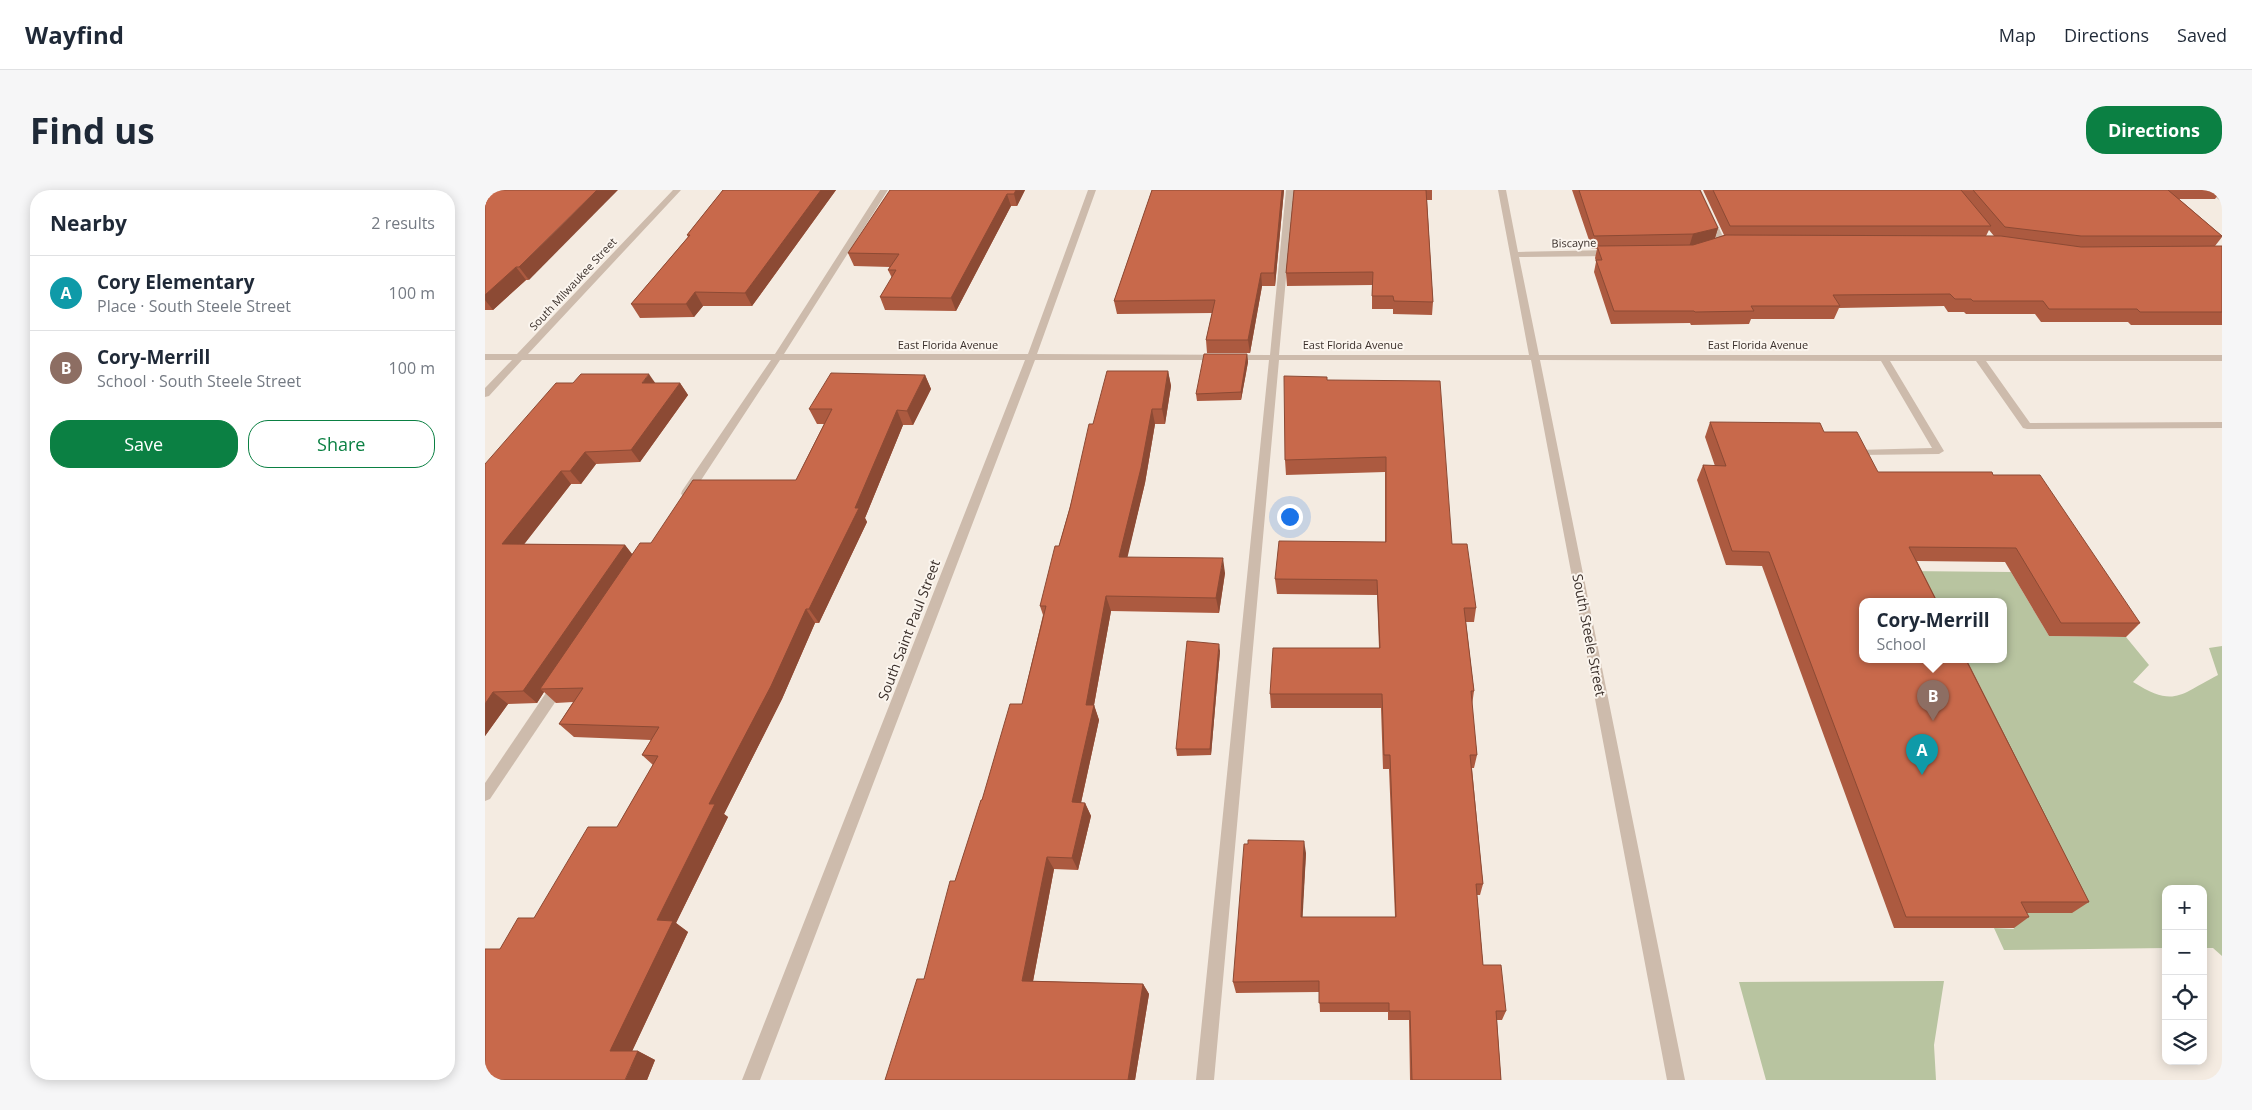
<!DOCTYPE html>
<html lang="en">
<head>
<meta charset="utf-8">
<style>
  body { margin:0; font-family:"Open Sans",sans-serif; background:#f6f6f7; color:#1f2937 }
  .controls { position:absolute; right:15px; bottom:15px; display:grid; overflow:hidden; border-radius:10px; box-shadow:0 2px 12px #0003 }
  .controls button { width:45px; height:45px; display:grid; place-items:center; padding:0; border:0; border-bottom:1px solid #e0e1e3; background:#fff; color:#1f2937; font:25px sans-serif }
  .you { position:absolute; left:804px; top:326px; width:18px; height:18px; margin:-12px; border:4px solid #fff; border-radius:50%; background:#1a73e8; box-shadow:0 0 0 8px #1a73e833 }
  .badge { display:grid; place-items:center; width:32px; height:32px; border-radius:50%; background:#0b8043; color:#fff; font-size:16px; font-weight:700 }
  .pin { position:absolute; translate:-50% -41px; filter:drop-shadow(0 1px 2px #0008) }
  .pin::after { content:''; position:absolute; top:26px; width:18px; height:15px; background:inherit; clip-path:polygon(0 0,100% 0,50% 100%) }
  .popup { position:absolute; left:1374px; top:408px; width:148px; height:65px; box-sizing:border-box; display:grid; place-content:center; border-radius:10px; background:#fff; filter:drop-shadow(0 1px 4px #0005); font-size:16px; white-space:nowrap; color:#747a83 }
  .popup b { font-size:19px; color:#1f2937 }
  .popup::after { content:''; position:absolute; left:50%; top:100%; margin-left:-10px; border:10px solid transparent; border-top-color:#fff }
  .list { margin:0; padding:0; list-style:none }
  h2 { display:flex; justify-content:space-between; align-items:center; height:65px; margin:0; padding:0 20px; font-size:21px }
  h2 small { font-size:16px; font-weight:400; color:#747a83 }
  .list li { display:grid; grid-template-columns:32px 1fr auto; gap:15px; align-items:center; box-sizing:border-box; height:75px; padding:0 20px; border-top:1px solid #e0e1e3 }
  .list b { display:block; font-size:19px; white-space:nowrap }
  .list p { margin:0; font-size:16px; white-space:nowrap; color:#747a83 }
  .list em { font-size:16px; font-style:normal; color:#747a83 }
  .actions { display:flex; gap:10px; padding:15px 20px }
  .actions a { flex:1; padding:11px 0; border:1px solid #0b8043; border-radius:20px; text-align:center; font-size:18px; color:#0b8043 }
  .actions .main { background:#0b8043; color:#fff }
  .icon { flex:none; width:28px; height:28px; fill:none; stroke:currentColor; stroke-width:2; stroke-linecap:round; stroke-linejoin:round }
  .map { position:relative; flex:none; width:1737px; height:890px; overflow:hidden; border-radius:20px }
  header { display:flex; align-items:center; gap:30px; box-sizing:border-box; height:70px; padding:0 25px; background:#fff; border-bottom:1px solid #e0e1e3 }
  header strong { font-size:24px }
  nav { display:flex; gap:28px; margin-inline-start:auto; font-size:18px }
  .intro { display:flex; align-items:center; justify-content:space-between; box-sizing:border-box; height:120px; padding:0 30px }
  h1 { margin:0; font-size:35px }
  .button { padding:12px 22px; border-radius:20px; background:#0b8043; color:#fff; font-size:18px; font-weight:700 }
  main { display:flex; gap:30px; padding:0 30px }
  aside { flex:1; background:#fff; border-radius:20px; box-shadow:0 2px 12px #0003 }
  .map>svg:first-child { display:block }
  .green { fill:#b8c4a0 }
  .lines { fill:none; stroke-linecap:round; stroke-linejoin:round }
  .minor { fill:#cdbbac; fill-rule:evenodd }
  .wall { fill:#ac5a40; fill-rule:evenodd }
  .shaded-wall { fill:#8c4a34 }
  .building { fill:#c8694b; stroke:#8c4a34 }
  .labels { text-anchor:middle; stroke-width:4; stroke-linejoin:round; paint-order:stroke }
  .far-street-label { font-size:11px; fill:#3b302b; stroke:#fbf5ee }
  .street-label { font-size:14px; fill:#3b302b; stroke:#fbf5ee }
</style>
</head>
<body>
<header>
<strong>Wayfind</strong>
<nav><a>Map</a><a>Directions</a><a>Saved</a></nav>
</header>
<div class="intro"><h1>Find us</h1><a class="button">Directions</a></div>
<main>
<aside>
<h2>Nearby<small>2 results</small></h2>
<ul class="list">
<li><span class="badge" style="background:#0f9aa8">A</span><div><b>Cory Elementary</b><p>Place · South Steele Street</p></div><em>100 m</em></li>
<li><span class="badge" style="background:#8d6e63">B</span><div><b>Cory-Merrill</b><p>School · South Steele Street</p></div><em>100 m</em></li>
</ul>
<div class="actions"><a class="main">Save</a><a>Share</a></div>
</aside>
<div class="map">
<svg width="1737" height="890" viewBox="0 0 1737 890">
  <rect width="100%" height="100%" fill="#f4ebe1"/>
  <g class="green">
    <path d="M1420 381 1526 382 1564 446 1641 447 1664 475 1648 492C1690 518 1694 505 1733 485L1724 458 1737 456V766L1728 758H1718V699H1681V758L1519 760 1509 738 1529 739 1522 723 1587 722 1463 470H1518V412H1435Z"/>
    <path d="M1459 791 1449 855 1451 890H1281L1254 792Z"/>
  </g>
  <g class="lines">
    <g class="minor">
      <path d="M188 0H196L43 164H290L395 0H403L299 164H543L603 0H611L552 164 785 165 801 0H809L794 165H1044L1013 0H1021L1033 62 1126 60 1130 63 1126 66 1034 67 1054 165H1737V171H1501L1545 233 1737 232V238L1542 239 1538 238 1491 171H1405L1459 261 1454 264 1376 265 1371 262 1372 260 1447 258 1396 171 1055 170 1200 890H1182L1046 170H794L729 890H711L784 170H550L275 890H257L540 170H295L205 307 201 308 196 304 197 301 286 170H37L4 206 0 207V198L27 170H0V164H32Z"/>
      <path d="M1208 0H1216L1241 53 1240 55 1233 53Z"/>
      <path d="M1721 0H1730L1737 6V12Z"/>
      <path d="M74 490 79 491 81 495 79 499 5 609 0 611V593L69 491Z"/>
    </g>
  </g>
  <g class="wall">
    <path d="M0 0 44 90H41L8 120H0Z"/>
    <path d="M238 0H351L267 116H218L209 127 155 128 146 114 203 47 202 45Z"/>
    <path d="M405 0H540L532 16H526L471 121 400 120 395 107 407 88 403 80 405 77 369 76 363 63Z"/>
    <path d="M667 0H799L790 96H777L765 163H722L721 150 727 123 632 124 629 111Z"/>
    <path d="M809 0H947V10H942L948 112 947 125 908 124V119H887V95L802 96 801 83Z"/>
    <path d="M1087 0H1215L1233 38 1230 48 1239 45 1218 0H1737V4L1735 2 1730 9H1694L1737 46V47L1730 56H1737V135H1646L1643 132H1556L1550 124H1481L1479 122H1463L1459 116 1354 118 1349 129H1266L1264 134 1206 135 1205 133 1126 134 1109 82 1111 72 1110 68 1112 59H1107ZM1504 40 1509 46H1501Z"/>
    <path d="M762 164 763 172 756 210 712 211 711 204Z"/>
    <path d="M683 181 686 196 680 234H670L660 293 642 367 740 383 734 423 626 421 609 515 614 530 596 613H600L606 626 593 680 569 679 548 791 658 794 664 804 650 890H400L439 789 470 691 497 610 537 514 558 425 555 416 574 356 608 234Z"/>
    <path d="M440 185 446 199 428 235H418L380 328 382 332 334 433H330L297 509 239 624 243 627 191 733 203 742 147 861H153L170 870 162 890 15 759 49 728 132 637 168 575 157 565 166 550 89 547 74 534 88 512 71 513 59 502 52 513 23 514 0 546V274L170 193H195L203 205 155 272 111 274 96 294H86L39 354 140 355 147 364 166 353 311 290 339 234H332L324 219Z"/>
    <path d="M842 190 967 354 991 418 989 432H981L989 501 987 515 992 565 989 578H987L998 694 995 705H992L998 775 1021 821 1017 830H1012L1016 890H925L924 830H903V822H835L834 802 751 803 748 792 821 663 817 727H910L904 579H898L896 518H786L785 504 894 458 892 405 792 404 790 389 900 352V282L801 285 800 270Z"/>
    <path d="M1225 232 1339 242 1393 282 1508 285 1655 433 1641 447 1564 446 1520 372 1432 371 1604 712 1587 723H1541L1544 727 1529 738H1409L1277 376 1241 375 1212 290 1218 275 1230 276 1220 247Z"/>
    <path d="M735 461 726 565 692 566 691 559Z"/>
  </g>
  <g class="shaded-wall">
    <path d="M112 0H133L44 90 34 77Z"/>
    <path d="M336 0H351L267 116 260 103Z"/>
    <path d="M531 0H540L532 16 529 4Z"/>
    <path d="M797 0H799L790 96 789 83Z"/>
    <path d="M522 4 526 16 471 121 466 108Z"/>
    <path d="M1233 38 1229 51 1204 57 1208 44Z"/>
    <path d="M31 77 41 90 8 120 0 110V105Z"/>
    <path d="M776 83 777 96 765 163 763 150Z"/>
    <path d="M210 102 218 116 209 127 201 114Z"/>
    <path d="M762 164 763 172 756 210V202Z"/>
    <path d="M683 181 686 196 680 234 677 219Z"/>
    <path d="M164 184 173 197 157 193Z"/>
    <path d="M440 185 446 199 428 235 422 221Z"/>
    <path d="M195 193 203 205 155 272 146 260Z"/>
    <path d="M667 219 670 234 660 293 639 382 634 367Z"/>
    <path d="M412 220 418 235 380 328 382 332 334 433 324 419 370 318Z"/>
    <path d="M100 262 111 274 96 294 85 281Z"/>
    <path d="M76 281 86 294 30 366 17 354Z"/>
    <path d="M140 355 150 368 55 499 59 502 52 513 38 501Z"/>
    <path d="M738 368 740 383 734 423 731 408Z"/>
    <path d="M621 406 626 421 609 515 614 530 593 626 587 612 601 515Z"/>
    <path d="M321 419 330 433 297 509 239 624 243 627 191 733 203 742 143 870 125 861 172 730 224 614Z"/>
    <path d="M734 454 735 461 726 565 725 559Z"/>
    <path d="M8 502 23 514 0 546V514Z"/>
    <path d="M600 613 606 626 593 680 587 668Z"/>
    <path d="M819 651 821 663 817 739 816 727Z"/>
    <path d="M562 667 569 679 546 802 537 791Z"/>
    <path d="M658 794 664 804 650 890H643Z"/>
    <path d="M153 861 170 870 162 890H140Z"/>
  </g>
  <g class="building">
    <path d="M0 0H112L34 77H31L0 105Z"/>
    <path d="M238 0H336L260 103 210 102 201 114H146L205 45H202Z"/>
    <path d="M405 0H531L529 4H522L466 108 395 107 411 80H403L414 64 363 63Z"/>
    <path d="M667 0H797L789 83H776L763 150H721L730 110 629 111Z"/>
    <path d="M809 0H941L948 112 909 111 908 106H887L888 82 801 83Z"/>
    <path d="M1094 0H1215L1233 38 1208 44 1109 46Z"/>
    <path d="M1228 0H1476L1506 36H1245Z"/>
    <path d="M1488 0H1683L1737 46H1596L1520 37Z"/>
    <path d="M1241 45 1516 46 1596 57 1737 56V122H1655L1652 119H1564L1558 111H1488L1486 109H1470L1465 104 1348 105 1355 116H1266L1269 121 1210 122 1209 121H1129L1111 70H1117L1112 56 1208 55Z"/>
    <path d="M719 164H762L756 202 711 204Z"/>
    <path d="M622 181H683L677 219H667L656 278 634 367 738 368 731 408 621 406 601 515H609L587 612 600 613 587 668 562 667 537 791 658 794 643 890H400L432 789H439L465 691H470L496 610H497L525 514H537L561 416H555L570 356H574L585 318 604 234H608Z"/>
    <path d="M346 183 440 185 422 221 412 220 370 318H374L324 419H321L286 496 224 614H230L172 730 188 731 125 861H153L140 890H0V759H15L33 728H49L103 637H132L173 566 157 565 174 537 74 534 98 498 55 499 155 353H166L208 290H311L347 219H324Z"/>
    <path d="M96 184H164L157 193H195L146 260 100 262 85 281H76L17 354 140 355 38 501 8 502 0 514V274L71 193H88Z"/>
    <path d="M799 186 842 187V190L955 191 967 354H982L991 418H979L989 501H986L992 565H985L998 694H991L998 775H1016L1021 821H1011L1016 890H927L925 821H904V813H834V791L748 792 759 654H763V650L819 651 816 727H911L905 565H899L897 504H785L788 458H895L892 390 790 389 794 351 901 352V267L800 270Z"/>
    <path d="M1225 232 1335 233 1339 242H1372L1393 282H1507L1508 285H1555L1655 433H1576L1531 358 1424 357 1452 412H1378V470H1481L1604 712H1536L1544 727H1421L1284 362 1247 361 1218 275 1241 276Z"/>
    <path d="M702 451 734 454 725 559H691Z"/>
  </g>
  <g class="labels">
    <g class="far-street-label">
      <text transform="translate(1089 53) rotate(-1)" y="4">Biscayne</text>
      <text transform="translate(88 94) rotate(-47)" y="4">South Milwaukee Street</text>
      <text x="463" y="159">East Florida Avenue</text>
      <text x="868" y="159">East Florida Avenue</text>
      <text x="1273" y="159">East Florida Avenue</text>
    </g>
    <g class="street-label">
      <text transform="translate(424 440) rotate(-69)" y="5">South Saint Paul Street</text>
      <text transform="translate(1104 445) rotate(79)" y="5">South Steele Street</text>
    </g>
  </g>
</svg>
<div class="controls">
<button>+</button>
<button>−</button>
<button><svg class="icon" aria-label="locate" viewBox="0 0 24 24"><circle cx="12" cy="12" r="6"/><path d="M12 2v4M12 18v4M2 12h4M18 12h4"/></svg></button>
<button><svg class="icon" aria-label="layers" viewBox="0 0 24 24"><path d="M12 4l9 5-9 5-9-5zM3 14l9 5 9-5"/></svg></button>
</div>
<div class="you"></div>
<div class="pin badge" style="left:1437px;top:585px;background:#0f9aa8">A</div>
<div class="pin badge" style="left:1448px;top:531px;background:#8d6e63">B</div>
<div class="popup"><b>Cory-Merrill</b>School</div>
</div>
</main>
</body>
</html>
